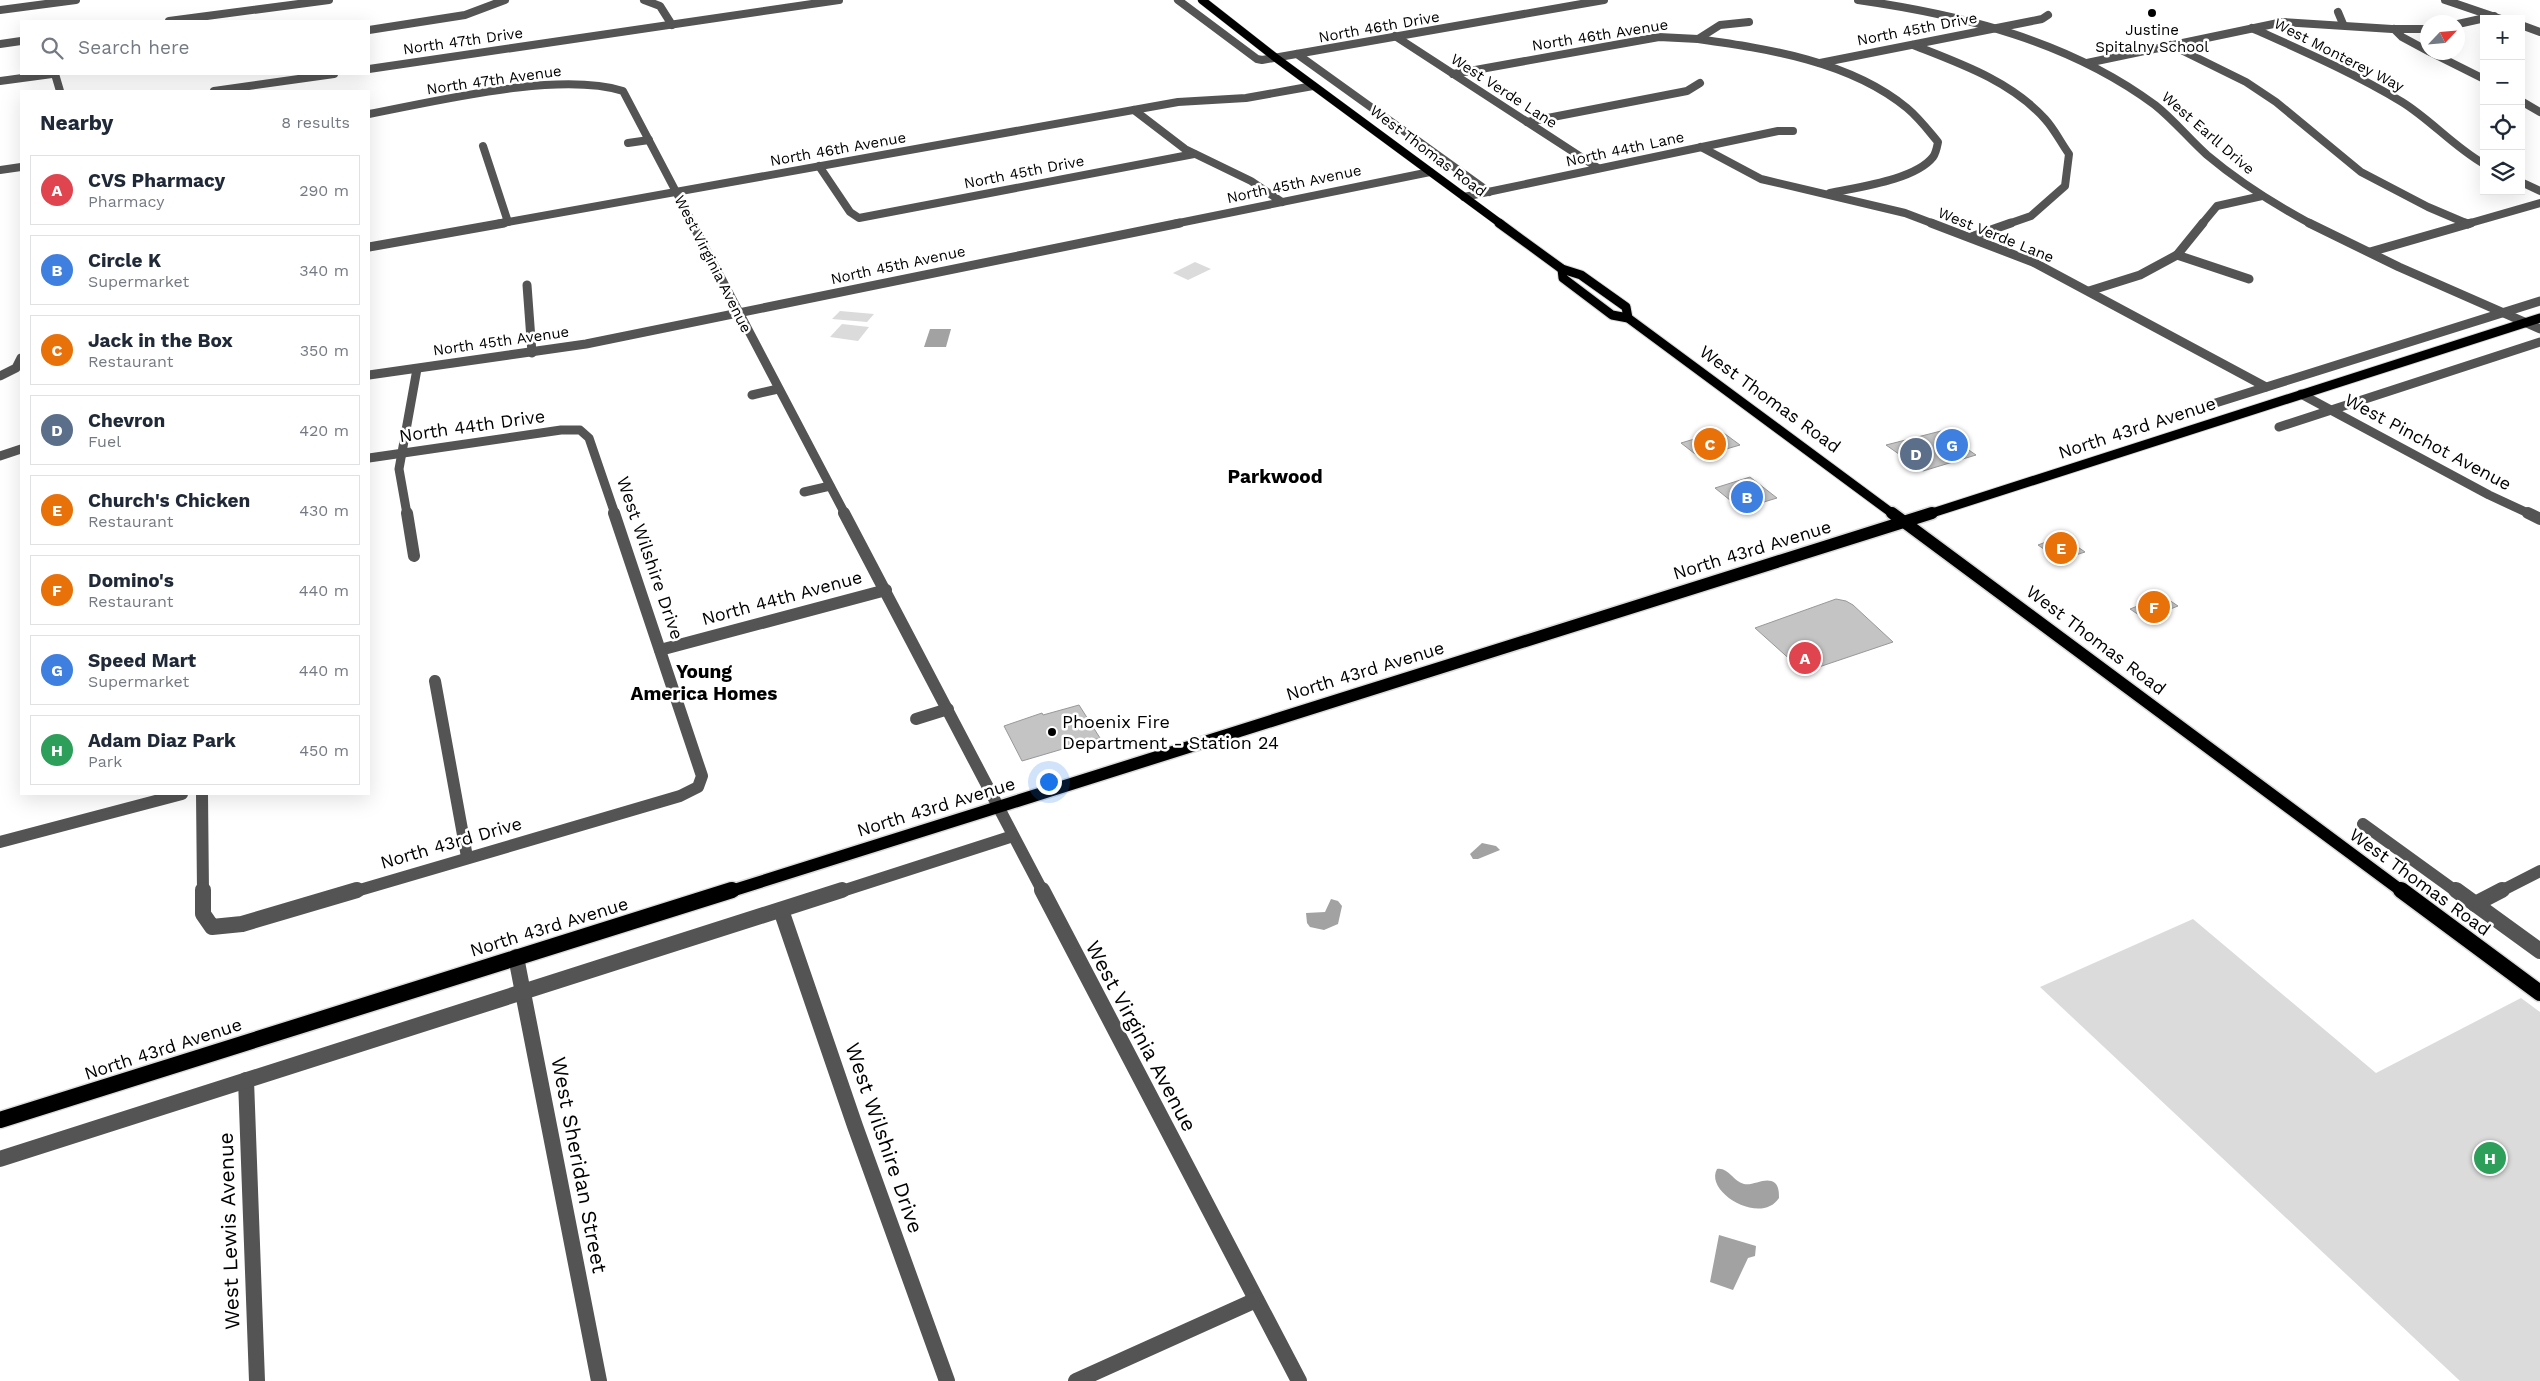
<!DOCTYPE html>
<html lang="en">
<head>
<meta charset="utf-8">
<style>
  body { margin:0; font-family:"Work Sans",sans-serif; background:#f2f2f3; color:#1f2937 }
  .controls { position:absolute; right:15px; top:15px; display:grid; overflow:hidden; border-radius:0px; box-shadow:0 5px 20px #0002 }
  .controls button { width:45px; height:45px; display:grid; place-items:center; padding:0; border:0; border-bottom:1px solid #e0e1e3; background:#fff; color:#1f2937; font:25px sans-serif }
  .compass { position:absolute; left:2420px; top:15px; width:45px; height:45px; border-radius:50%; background:#fff; box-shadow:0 5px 20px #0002; rotate:64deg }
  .you { position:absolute; left:1048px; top:781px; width:18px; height:18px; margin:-12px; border:4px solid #fff; border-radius:50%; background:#1a73e8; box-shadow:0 0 0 8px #1a73e833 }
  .badge { display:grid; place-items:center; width:32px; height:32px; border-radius:50%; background:#7c3aed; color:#fff; font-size:16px; font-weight:700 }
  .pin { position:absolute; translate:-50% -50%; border:2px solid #fff; box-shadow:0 1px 5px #0006 }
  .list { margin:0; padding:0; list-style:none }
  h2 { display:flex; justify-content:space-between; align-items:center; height:65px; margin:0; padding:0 20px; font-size:21px }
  h2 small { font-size:16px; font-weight:400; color:#747a83 }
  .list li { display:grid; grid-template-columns:32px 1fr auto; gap:15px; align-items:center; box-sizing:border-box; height:70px; margin:0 10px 10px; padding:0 10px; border:1px solid #e0e1e3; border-radius:0px }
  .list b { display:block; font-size:19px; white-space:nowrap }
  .list p { margin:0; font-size:16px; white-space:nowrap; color:#747a83 }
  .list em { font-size:16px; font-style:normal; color:#747a83 }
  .icon { flex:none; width:28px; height:28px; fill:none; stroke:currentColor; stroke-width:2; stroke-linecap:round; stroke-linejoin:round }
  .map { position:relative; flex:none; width:2540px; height:1381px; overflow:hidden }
  .search { position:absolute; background:#fff; box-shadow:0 5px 20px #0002; left:20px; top:20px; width:350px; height:55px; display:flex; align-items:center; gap:12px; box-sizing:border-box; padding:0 18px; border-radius:0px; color:#747a83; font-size:19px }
  .panel { position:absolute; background:#fff; box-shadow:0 5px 20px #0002; left:20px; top:90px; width:350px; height:705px; border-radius:0px }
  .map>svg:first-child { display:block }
  .green { fill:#dbdbdb }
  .water { fill:#a2a2a2 }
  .building { fill:#c4c4c4; stroke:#989898 }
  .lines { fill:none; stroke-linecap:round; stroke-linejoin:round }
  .major-far3-casing { stroke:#dbdbdb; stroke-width:9 }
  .major-far2-casing { stroke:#dbdbdb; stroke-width:11 }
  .major-far1-casing { stroke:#dbdbdb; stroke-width:15 }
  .major-casing { stroke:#dbdbdb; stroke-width:19 }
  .minor-far3 { stroke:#545454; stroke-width:8 }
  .minor-far2 { stroke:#545454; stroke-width:9 }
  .minor-far1 { stroke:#545454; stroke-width:12 }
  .minor { stroke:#545454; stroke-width:16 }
  .major-far3 { stroke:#000; stroke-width:8 }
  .major-far2 { stroke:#000; stroke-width:9 }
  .major-far1 { stroke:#000; stroke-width:12 }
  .major { stroke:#000; stroke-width:16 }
  .poi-dot { fill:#000; stroke:#fff; stroke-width:2 }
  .labels { text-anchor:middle; stroke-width:5; stroke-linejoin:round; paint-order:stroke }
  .far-street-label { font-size:15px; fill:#000; stroke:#fff }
  .far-poi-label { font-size:15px; fill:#000; stroke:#fff }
  .street-label { font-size:18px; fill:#000; stroke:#fff }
  .poi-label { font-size:18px; fill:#000; stroke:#fff; text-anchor:start }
  .neighbourhood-label { font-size:19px; font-weight:bold; fill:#000; stroke:#fff }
  .near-street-label { font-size:21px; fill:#000; stroke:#fff }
</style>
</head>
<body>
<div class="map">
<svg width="2540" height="1381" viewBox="0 0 2540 1381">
  <rect width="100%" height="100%" fill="#fff"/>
  <g class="green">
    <path d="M1195 262 1211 269 1188 280 1173 273Z"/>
    <path d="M840 311 874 314 867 322 832 319Z"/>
    <path d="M842 324 869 327 858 341 830 337Z"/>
    <path d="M2193 919 2376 1073 2521 998 2540 1012V1381H2460L2040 987Z"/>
  </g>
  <g class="water">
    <path d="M930 329H951L946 347H924Z"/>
    <path d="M1482 843 1496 846 1500 850 1478 859H1473L1470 854Z"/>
    <path d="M1331 899 1338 901 1342 906 1338 924 1324 930 1310 927 1307 923 1306 913 1325 912Z"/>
    <path d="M1717 1169C1728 1167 1733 1181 1744 1184 1754 1186 1766 1176 1775 1183 1779 1187 1779 1193 1779 1198 1761 1226 1704 1192 1717 1169Z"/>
    <path d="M1719 1235 1756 1246 1755 1256 1748 1258 1733 1290 1710 1282Z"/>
  </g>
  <g class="building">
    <path d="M1721 431 1740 445 1699 457 1681 443Z"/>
    <path d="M1941 431 1976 455 1923 471 1886 445Z"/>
    <path d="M1750 477 1777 498 1741 509 1715 488Z"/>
    <path d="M2062 536 2085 552 2060 560 2038 545Z"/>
    <path d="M2163 596 2178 606 2145 619 2130 609Z"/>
    <path d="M1836 599 1846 601 1853 605 1893 642 1804 672 1755 628Z"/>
    <path d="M1079 705 1100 738 1022 761 1004 726 1042 713 1043 715Z"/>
  </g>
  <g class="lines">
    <defs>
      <path id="major-far3" d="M1202 0 1276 58 1501 224"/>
      <g id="major-far2">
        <path d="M1499 223 1562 269 1581 275 1626 307 1628 318"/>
        <path d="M1562 269 1563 278 1612 315 1628 318 1893 514"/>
        <path d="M1929 514 2540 318"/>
      </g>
      <g id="major-far1">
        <path d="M1892 513 2403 892"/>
        <path d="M728 892 1932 513"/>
      </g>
      <g id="major">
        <path d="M2401 890 2540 993"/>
        <path d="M0 1120 732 890"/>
      </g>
    </defs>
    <use href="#major-far3" class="major-far3-casing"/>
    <use href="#major-far2" class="major-far2-casing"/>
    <use href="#major-far1" class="major-far1-casing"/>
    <use href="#major" class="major-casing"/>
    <g class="minor-far3">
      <path d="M644 0 660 6 672 25"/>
      <path d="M1178 0 1257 59 1262 60 1604 0"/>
      <path d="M1858 0C1963 15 2069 41 2155 105 2174 120 2189 139 2207 155 2239 182 2274 204 2311 224"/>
      <path d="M2445 0 2501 19"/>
      <path d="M0 10 76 0"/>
      <path d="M2338 12 2343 24"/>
      <path d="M169 21 329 0"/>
      <path d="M2458 24 2494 16"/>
      <path d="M2521 25 2540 32"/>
      <path d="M2252 28C2303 51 2354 73 2402 102 2431 120 2454 147 2484 164"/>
      <path d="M2394 29 2402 37 2428 51"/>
      <path d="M369 30 465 15 505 0"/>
      <path d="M1395 36 1598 168"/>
      <path d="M1698 39C1768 49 1850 61 1907 108 1919 118 1928 130 1938 142 1937 147 1936 153 1933 157 1915 180 1858 187 1830 193"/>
      <path d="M0 44 21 41"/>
      <path d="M1913 45C1959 63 2011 81 2045 119 2055 130 2061 143 2069 154L2065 186 2031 216 2008 224"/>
      <path d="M2171 45 2246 82 2276 102 2361 172 2428 207 2468 224"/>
      <path d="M2430 52 2484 79"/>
      <path d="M1297 54 1489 192"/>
      <path d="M1820 63 2042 19 2048 15"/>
      <path d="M2087 63 2283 22 2392 29H2428"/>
      <path d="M369 69 839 0"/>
      <path d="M55 74 60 91"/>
      <path d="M1453 74 1659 37 1698 39 1720 25 1749 22"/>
      <path d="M0 81 52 74"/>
      <path d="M214 91 334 74"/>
      <path d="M2521 101 2540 112"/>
      <path d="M1134 110 1185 149 1251 181 1282 202"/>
      <path d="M369 114C438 101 558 71 623 91L693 224"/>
      <path d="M1527 122 1687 91 1700 83"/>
      <path d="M628 143 649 140"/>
      <path d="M483 146 508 222"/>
      <path d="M1701 147 1761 179 1905 213 1934 224"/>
      <path d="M819 166 850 212 859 218 1194 154"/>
      <path d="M0 170 21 167"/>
      <path d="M2521 182 2540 191"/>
      <path d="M1464 197 1778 131H1793"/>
      <path d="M497 224 1178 102 1246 98 1313 86"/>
      <path d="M1174 224 1430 172"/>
      <path d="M2202 224 2217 206 2262 196"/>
      <path d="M2467 224 2540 203"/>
    </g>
    <g class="minor-far2">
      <path d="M692 223 845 514"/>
      <path d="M1931 223 2033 262 2266 387"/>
      <path d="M2309 223 2399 267 2540 329"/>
      <path d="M2465 223 2468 224"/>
      <path d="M1971 237 2011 223"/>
      <path d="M369 247 504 223"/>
      <path d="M2370 252 2471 223"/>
      <path d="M2177 255 2249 279"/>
      <path d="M527 285 532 353"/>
      <path d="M2089 291 2140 275 2177 255 2203 223"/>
      <path d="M369 375 586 344 1180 223"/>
      <path d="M0 376 16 368 21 358"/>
      <path d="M2301 394 2489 495 2530 514"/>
      <path d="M752 395 778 389"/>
      <path d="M2206 406 2540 301"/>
      <path d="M2279 427 2540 342"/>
      <path d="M0 456 21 449"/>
      <path d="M369 458 561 430H580L589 438 615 514"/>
      <path d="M804 492 830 486"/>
      <path d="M407 514 399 469 417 369"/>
    </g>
    <g class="minor-far1">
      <path d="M407 513 414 556"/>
      <path d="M844 513 1043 892"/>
      <path d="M2528 513 2540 519"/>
      <path d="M660 650 886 590"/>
      <path d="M435 681 467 857"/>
      <path d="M916 719 948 709"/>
      <path d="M202 794 203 892"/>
      <path d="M2363 824 2457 892"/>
      <path d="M0 842 182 794"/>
      <path d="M353 892 680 796 698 787 702 776 614 513"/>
      <path d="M839 892 1013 836"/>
      <path d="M2499 892 2540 871"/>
    </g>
    <g class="minor">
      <path d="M203 890V914L212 927 242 924 357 890"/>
      <path d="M1042 890 1299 1381"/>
      <path d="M2456 890 2540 951"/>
      <path d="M2475 904 2502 890"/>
      <path d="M781 910 855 1126 947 1381"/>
      <path d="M516 957 599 1381"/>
      <path d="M246 1080 257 1381"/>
      <path d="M0 1159 842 890"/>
      <path d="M1076 1381 1256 1300"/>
    </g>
    <use href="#major-far3" class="major-far3"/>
    <use href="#major-far2" class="major-far2"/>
    <use href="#major-far1" class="major-far1"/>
    <use href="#major" class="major"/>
  </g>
  <g class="poi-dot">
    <circle cx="2152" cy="13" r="5"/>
    <circle cx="1052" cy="732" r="5"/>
  </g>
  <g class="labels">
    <g class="far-street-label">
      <text transform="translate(1379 27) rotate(-10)" y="5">North 46th Drive</text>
      <text transform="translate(1917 29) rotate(-11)" y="5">North 45th Drive</text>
      <text transform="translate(1600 35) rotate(-9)" y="5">North 46th Avenue</text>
      <text transform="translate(463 41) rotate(-8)" y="5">North 47th Drive</text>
      <text transform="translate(2339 55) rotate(27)" y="5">West Monterey Way</text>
      <text transform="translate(494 80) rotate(-8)" y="5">North 47th Avenue</text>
      <text transform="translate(1504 91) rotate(33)" y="5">West Verde Lane</text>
      <text transform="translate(2208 133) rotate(41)" y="5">West Earll Drive</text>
      <text transform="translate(838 149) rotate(-10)" y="5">North 46th Avenue</text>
      <text transform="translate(1625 149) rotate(-12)" y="5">North 44th Lane</text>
      <text transform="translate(1428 151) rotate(37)" y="5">West Thomas Road</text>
      <text transform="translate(1024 172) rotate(-11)" y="5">North 45th Drive</text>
      <text transform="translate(1294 184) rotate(-12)" y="5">North 45th Avenue</text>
      <text transform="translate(1996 235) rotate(22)" y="5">West Verde Lane</text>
      <text transform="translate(713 264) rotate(63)" y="5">West Virginia Avenue</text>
      <text transform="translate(898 265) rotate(-12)" y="5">North 45th Avenue</text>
      <text transform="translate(501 341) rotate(-8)" y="5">North 45th Avenue</text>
    </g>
    <g class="far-poi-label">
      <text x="2152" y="35">Justine<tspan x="2152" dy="17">Spitalny School</tspan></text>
    </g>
    <g class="street-label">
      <text transform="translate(1770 399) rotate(36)" y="6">West Thomas Road</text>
      <text transform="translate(472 426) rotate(-8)" y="6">North 44th Drive</text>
      <text transform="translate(2137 428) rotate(-18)" y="6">North 43rd Avenue</text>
      <text transform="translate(2428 442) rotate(28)" y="6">West Pinchot Avenue</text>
      <text transform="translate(1752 550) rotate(-17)" y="6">North 43rd Avenue</text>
      <text transform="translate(650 558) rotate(71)" y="6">West Wilshire Drive</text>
      <text transform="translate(782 598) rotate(-15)" y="6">North 44th Avenue</text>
      <text transform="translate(2096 640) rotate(37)" y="6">West Thomas Road</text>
      <text transform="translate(1365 671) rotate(-17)" y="6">North 43rd Avenue</text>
      <text transform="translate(936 807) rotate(-17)" y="6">North 43rd Avenue</text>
      <text transform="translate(451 843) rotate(-16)" y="6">North 43rd Drive</text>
      <text transform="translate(2420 882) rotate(36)" y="6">West Thomas Road</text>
      <text transform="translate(549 927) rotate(-17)" y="6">North 43rd Avenue</text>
      <text transform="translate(163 1049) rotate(-18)" y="6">North 43rd Avenue</text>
    </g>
    <g class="poi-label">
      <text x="1062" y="728">Phoenix Fire<tspan x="1062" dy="21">Department - Station 24</tspan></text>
    </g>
    <g class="neighbourhood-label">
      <text x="1275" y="483">Parkwood</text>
      <text x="704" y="678">Young<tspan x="704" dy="22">America Homes</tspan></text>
    </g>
    <g class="near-street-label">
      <text transform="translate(1141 1036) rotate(62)" y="7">West Virginia Avenue</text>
      <text transform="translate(884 1138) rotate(71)" y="7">West Wilshire Drive</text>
      <text transform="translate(579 1165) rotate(79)" y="7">West Sheridan Street</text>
      <text transform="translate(229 1231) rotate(-92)" y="7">West Lewis Avenue</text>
    </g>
  </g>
</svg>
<div class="controls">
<button>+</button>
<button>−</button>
<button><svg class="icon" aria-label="locate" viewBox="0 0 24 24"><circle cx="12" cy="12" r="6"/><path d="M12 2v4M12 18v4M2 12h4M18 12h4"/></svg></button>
<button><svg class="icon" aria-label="layers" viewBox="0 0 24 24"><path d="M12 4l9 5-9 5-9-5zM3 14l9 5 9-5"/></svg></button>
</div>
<svg class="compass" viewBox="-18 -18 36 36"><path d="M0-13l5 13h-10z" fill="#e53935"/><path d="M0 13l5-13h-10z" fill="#747a83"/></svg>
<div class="you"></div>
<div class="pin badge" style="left:1805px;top:658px;background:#e0444e">A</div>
<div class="pin badge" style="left:1747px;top:497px;background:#3f7fe0">B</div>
<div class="pin badge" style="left:1710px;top:444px;background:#e8710a">C</div>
<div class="pin badge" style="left:1916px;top:454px;background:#5c6f8a">D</div>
<div class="pin badge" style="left:2061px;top:548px;background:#e8710a">E</div>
<div class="pin badge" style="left:2154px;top:607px;background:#e8710a">F</div>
<div class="pin badge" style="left:1952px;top:445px;background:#3f7fe0">G</div>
<div class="pin badge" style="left:2490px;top:1158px;background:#2e9e5b">H</div>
<div class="search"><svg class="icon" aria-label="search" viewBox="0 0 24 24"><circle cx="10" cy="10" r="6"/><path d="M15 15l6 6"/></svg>Search here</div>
<section class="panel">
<h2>Nearby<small>8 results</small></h2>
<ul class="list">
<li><span class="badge" style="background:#e0444e">A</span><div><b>CVS Pharmacy</b><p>Pharmacy</p></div><em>290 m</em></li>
<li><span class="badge" style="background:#3f7fe0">B</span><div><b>Circle K</b><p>Supermarket</p></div><em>340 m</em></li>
<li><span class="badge" style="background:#e8710a">C</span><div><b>Jack in the Box</b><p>Restaurant</p></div><em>350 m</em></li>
<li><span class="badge" style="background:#5c6f8a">D</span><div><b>Chevron</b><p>Fuel</p></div><em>420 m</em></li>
<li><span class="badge" style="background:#e8710a">E</span><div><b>Church's Chicken</b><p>Restaurant</p></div><em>430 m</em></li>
<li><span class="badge" style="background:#e8710a">F</span><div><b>Domino's</b><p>Restaurant</p></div><em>440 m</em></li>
<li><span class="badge" style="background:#3f7fe0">G</span><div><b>Speed Mart</b><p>Supermarket</p></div><em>440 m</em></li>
<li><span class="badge" style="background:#2e9e5b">H</span><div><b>Adam Diaz Park</b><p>Park</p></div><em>450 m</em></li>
</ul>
</section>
</div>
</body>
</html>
